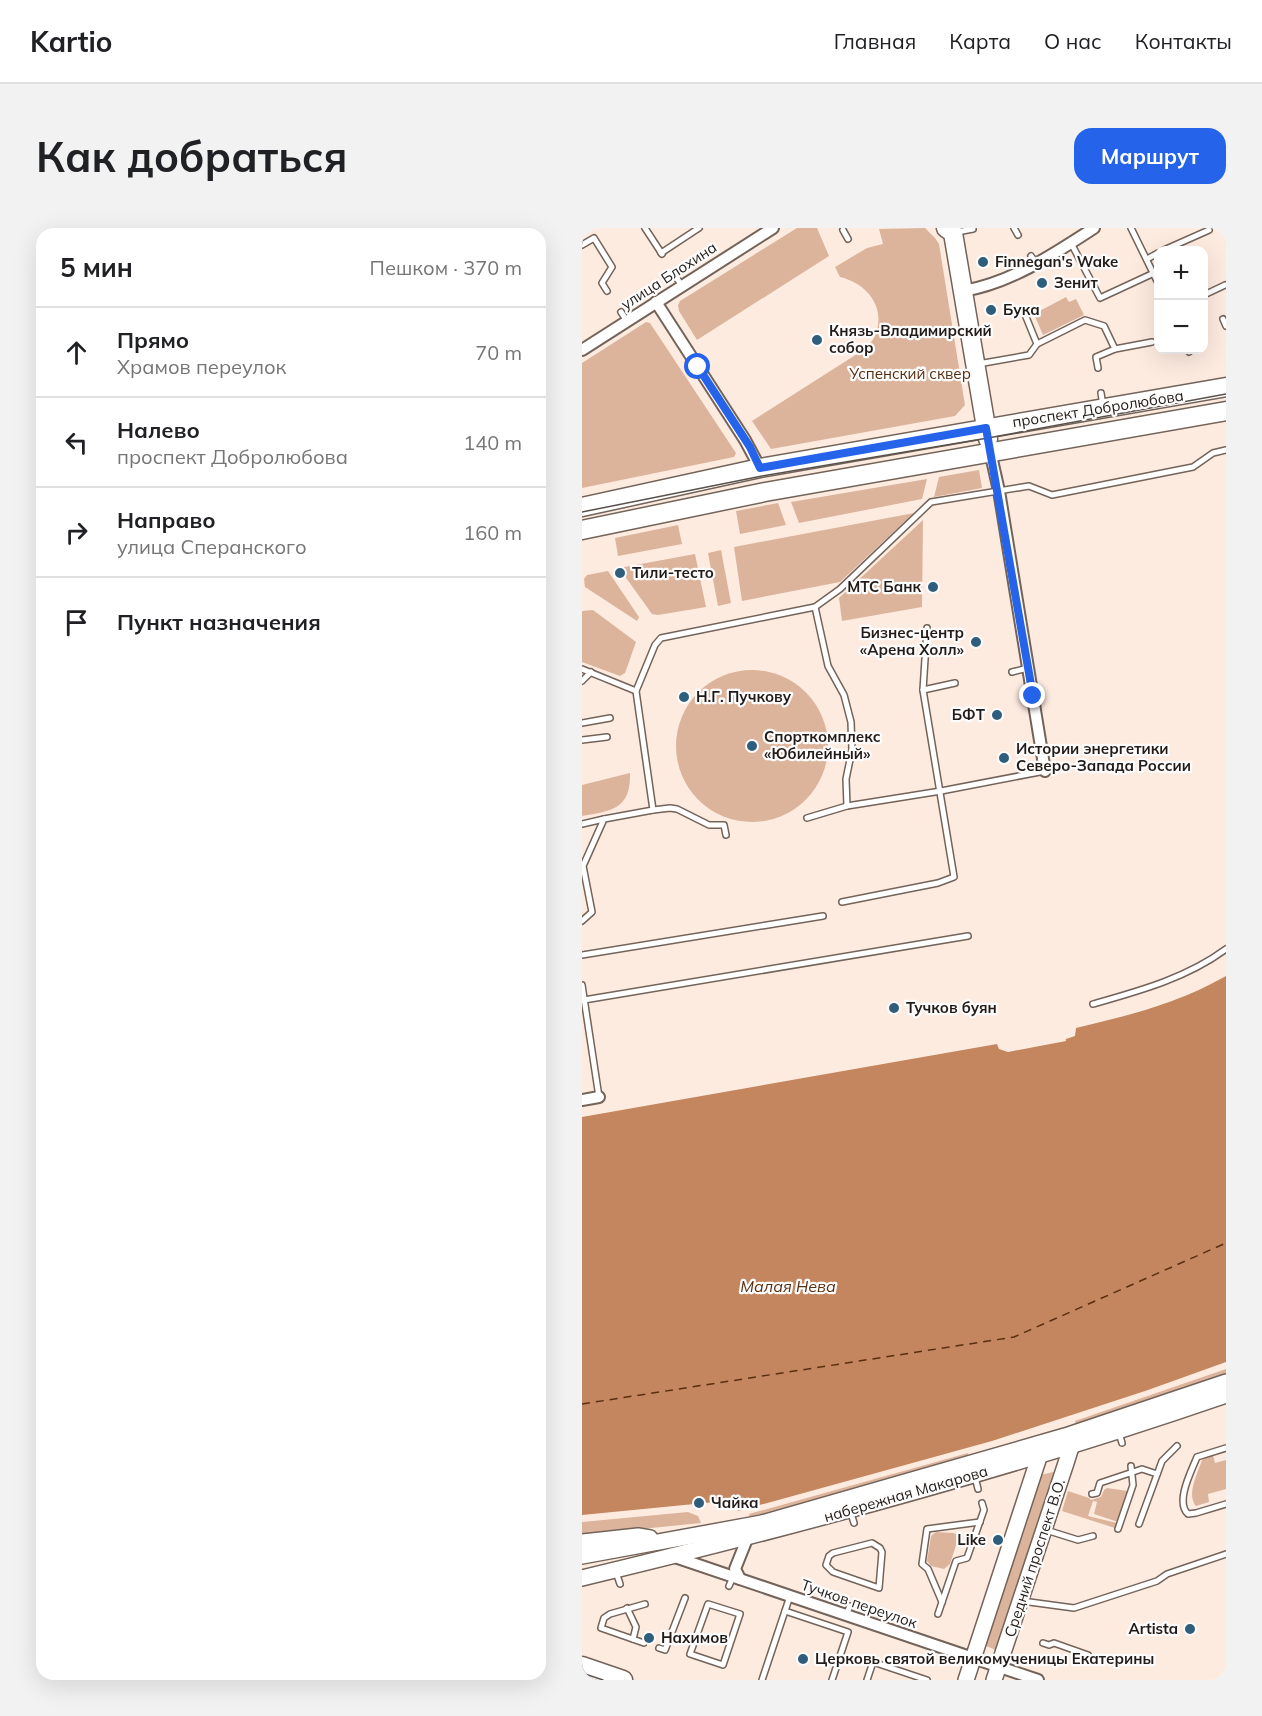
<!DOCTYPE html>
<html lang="ru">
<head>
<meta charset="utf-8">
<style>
  body { margin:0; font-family:Mulish,sans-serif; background:#f2f2f2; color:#202124 }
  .controls { position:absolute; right:18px; top:18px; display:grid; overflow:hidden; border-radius:12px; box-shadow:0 6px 24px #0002 }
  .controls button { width:54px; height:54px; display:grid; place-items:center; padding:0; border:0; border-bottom:2px solid #e0e0e0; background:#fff; color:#202124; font:30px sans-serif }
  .stop { position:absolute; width:18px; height:18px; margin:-14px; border:4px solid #2563eb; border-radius:50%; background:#fff }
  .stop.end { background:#2563eb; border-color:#fff; box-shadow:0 2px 6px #0008 }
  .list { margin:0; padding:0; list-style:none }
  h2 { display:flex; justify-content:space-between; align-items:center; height:78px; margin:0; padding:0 24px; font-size:26px }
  h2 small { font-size:20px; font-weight:400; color:#757577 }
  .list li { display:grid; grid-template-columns:39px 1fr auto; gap:18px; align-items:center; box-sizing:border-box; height:90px; padding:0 24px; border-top:2px solid #e0e0e0 }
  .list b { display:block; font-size:22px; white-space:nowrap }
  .list p { margin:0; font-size:20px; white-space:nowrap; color:#757577 }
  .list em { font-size:20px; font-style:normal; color:#757577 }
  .icon { flex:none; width:33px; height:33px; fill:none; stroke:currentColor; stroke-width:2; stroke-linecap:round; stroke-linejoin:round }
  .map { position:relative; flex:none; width:644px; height:1452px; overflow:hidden; border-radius:18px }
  header { display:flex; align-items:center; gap:36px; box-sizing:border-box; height:84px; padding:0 30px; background:#fff; border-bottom:2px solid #e0e0e0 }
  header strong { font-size:28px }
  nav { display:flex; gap:33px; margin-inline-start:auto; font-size:21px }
  .intro { display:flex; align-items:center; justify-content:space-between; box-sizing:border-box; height:144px; padding:0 36px }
  h1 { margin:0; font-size:42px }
  .button { padding:15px 27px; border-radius:18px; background:#2563eb; color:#fff; font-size:21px; font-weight:700 }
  main { display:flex; gap:36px; padding:0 36px }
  aside { flex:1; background:#fff; border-radius:18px; box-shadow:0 6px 24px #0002 }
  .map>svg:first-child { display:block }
  .green { fill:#dcb49c }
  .water { fill:#c3865e }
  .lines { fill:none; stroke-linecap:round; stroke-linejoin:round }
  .ferry { stroke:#592f11; stroke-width:1.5; stroke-dasharray:8 6; stroke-linecap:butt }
  .lane-casing { stroke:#736359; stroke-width:8 }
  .street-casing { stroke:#736359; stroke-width:14 }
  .secondary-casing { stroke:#736359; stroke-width:18 }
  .primary-casing { stroke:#736359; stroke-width:21 }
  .lane { stroke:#fff; stroke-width:5 }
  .street { stroke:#fff; stroke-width:10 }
  .secondary { stroke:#fff; stroke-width:15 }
  .primary { stroke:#fff; stroke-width:18 }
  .tram { stroke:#5b514b; stroke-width:1.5 }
  .route { stroke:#2563eb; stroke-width:8 }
  .poi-dot { fill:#2f5d7c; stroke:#fcfcfc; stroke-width:2 }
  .labels { text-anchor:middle; stroke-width:4.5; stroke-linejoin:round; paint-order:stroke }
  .poi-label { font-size:15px; font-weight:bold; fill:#221b17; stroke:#fcfcfc; text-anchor:start }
  .street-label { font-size:15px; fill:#221b17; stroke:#fcfcfc }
  .park-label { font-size:15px; fill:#562c0e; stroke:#fcfcfc }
  .water-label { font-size:16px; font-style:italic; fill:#592f11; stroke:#fcfcfc }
</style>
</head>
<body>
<header>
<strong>Kartio</strong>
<nav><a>Главная</a><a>Карта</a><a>О нас</a><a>Контакты</a></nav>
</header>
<div class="intro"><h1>Как добраться</h1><a class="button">Маршрут</a></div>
<main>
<aside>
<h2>5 мин<small>Пешком · 370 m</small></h2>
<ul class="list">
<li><svg class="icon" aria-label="ahead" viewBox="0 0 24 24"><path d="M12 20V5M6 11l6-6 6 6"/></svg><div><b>Прямо</b><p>Храмов переулок</p></div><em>70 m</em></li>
<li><svg class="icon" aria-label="left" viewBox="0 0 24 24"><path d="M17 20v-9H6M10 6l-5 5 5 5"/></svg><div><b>Налево</b><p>проспект Добролюбова</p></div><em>140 m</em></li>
<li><svg class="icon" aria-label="right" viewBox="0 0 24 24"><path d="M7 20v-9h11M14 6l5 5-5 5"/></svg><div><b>Направо</b><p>улица Сперанского</p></div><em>160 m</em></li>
<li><svg class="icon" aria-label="arrive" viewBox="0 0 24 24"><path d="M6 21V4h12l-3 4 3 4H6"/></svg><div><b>Пункт назначения</b></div></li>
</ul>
</aside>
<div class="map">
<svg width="644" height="1452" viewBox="0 0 644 1452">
  <rect width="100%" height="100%" fill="#feebe0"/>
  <g class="green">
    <path d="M215 0H235L247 28 115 112 97 83 96 77 98 73Z"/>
    <path d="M343 0 353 10 357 16 383 177 373 188 189 221 170 193 286 119C289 114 294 108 295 102 302 76 283 55 258 49L253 39 285 20 301 16 297 1Z"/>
    <path d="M484 69 487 74 494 71 502 87 461 107 452 86Z"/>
    <path d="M64 94 68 95 154 225 152 229 0 260V135Z"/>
    <path d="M397 242 400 260 352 269 357 249Z"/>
    <path d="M345 251 340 271 217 295 209 274Z"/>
    <path d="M196 275 204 297 158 306 154 283Z"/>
    <path d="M332 285 258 354 160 373 152 319Z"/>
    <path d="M341 292 340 379 260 393 257 370Z"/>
    <path d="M96 297 100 316 36 328 33 310Z"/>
    <path d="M139 322 149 375 136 378 126 325Z"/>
    <path d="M113 326 124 379 76 387 70 386 37 340Z"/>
    <path d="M26 343 57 389 55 393 3 359 2 351 5 347Z"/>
    <path d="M11 382 54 414 43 445 38 448 0 434V383Z"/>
    <circle cx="170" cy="518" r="76"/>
    <path d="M48 545C49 581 30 583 0 588V557Z"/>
    <path d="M644 1141V1148L494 1198 493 1193Z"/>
    <path d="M386 1225 387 1230 168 1291 167 1286Z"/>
    <path d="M631 1227 633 1235 644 1232V1261L626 1266 627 1274 614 1278C604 1266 616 1245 620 1232Z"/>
    <path d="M476 1243 416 1423 402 1417 458 1247Z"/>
    <path d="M525 1260 546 1263 536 1294 512 1286 515 1274 511 1273 506 1288 535 1295 533 1300 480 1283 486 1263 507 1270 509 1272 519 1269 522 1262Z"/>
    <path d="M106 1284 116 1288 119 1295 0 1307V1294Z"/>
    <path d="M354 1304 372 1305 377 1308 368 1336 362 1341 349 1338 345 1333 349 1308Z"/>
  </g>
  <path class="water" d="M644 748V1134L566 1162 410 1213 156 1283 151 1276 143 1273 0 1287V889L415 816 417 821 426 824 484 813V811L493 808 494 800C548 787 595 776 644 748Z"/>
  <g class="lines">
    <path class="ferry" d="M0 1176 432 1109 644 1015"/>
    <defs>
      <g id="lane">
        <path d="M63 0 80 26"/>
        <path d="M432 0 436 7"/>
        <path d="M549 0 576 55"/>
        <path d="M261 2 266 11"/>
        <path d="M375 4 391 1"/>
        <path d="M489 15 518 70 572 45"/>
        <path d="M0 17 12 10 30 39 20 55 25 63"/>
        <path d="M582 22 627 2"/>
        <path d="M79 25 117 0"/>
        <path d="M449 28 454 35"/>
        <path d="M565 31 576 25"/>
        <path d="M94 49 100 58"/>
        <path d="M622 67 643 57"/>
        <path d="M39 84 45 93"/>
        <path d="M641 91 644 98"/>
        <path d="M455 116 503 92 522 98 533 121"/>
        <path d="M606 122 607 124"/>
        <path d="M396 136 447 127 455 116 442 84"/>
        <path d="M516 140 514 129 533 121 570 114"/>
        <path d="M519 165 521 178"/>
        <path d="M233 379 246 438 262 467 269 494 270 522 264 551 265 578"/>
        <path d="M0 441 54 463"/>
        <path d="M430 444 446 440"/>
        <path d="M0 453 9 444"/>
        <path d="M341 462 373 455"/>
        <path d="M0 495 28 490"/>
        <path d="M0 512 25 509"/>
        <path d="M71 582 88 580 95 581 127 597H142L144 607"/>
        <path d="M225 590 265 578 359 563 463 543"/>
        <path d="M0 596 22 591"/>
        <path d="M260 674 356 655 372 649 341 462 345 400"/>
        <path d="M0 693 10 684 1 638 22 591 71 582 54 463 73 417 79 410 233 379 258 361 349 274 447 258 470 267 611 239 631 225 644 222"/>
        <path d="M0 727 241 688"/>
        <path d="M0 757 17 869"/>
        <path d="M2 772 386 708"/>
        <path d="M511 776C557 763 605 750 644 721"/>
        <path d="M537 1205 540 1215"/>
        <path d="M644 1220 615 1229C609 1244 593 1274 606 1286L614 1285 644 1276"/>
        <path d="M393 1249 396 1261"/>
        <path d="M510 1266 515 1265 518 1255 560 1241 575 1246"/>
        <path d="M268 1282 272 1295"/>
        <path d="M557 1296 580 1233 595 1218"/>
        <path d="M536 1301 551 1257 549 1238"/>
        <path d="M464 1302 496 1312 511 1308"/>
        <path d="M290 1315 298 1320 300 1324 297 1360 251 1344 244 1337 247 1328 251 1325Z"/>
        <path d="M34 1344 38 1356"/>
        <path d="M147 1358 151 1349"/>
        <path d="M440 1373 492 1380 575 1353 585 1346 644 1326"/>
        <path d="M360 1374 346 1341 340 1336 345 1301 398 1294"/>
        <path d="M126 1376 158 1386 141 1437 108 1426Z"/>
        <path d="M45 1380 54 1399 51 1411"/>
        <path d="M203 1383 266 1404 250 1452"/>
        <path d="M356 1386 374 1333 385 1330 402 1282 400 1275"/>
        <path d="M264 1387 268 1378"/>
        <path d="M62 1415 19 1400 22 1390 28 1386 63 1376"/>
        <path d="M461 1415 467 1417 472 1415 506 1427"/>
        <path d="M77 1420 83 1422 103 1370"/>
        <path d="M180 1452 208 1368"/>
        <path d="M285 1452 291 1434 345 1452"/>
      </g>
      <g id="street">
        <path d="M381 63C429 55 472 26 512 0"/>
        <path d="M74 74 163 212 178 240"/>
        <path d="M0 122 191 0"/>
        <path d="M408 223 417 263 463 543"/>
        <path d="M0 872 17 869"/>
        <path d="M90 1328 456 1452"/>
        <path d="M158 1351 153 1341 165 1311"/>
      </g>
      <g id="secondary">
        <path d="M0 1314 56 1308 68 1310"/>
        <path d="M0 1328 180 1295 483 1208 644 1154"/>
        <path d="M0 1350C217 1298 433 1240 644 1167"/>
        <path d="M384 1452 459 1223"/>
        <path d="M412 1452 484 1235 489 1219 486 1214"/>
      </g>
      <g id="primary">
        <path d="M364 0 371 5 406 211"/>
        <path d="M0 279 178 240 644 159"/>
        <path d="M0 302 183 264 644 183"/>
        <path d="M0 1438 41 1452"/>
      </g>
    </defs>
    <use href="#lane" class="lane-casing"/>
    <use href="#street" class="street-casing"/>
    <use href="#secondary" class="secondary-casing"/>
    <use href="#primary" class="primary-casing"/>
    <use href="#lane" class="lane"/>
    <use href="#street" class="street"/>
    <use href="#secondary" class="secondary"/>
    <use href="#primary" class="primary"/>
    <g class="tram">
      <path d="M0 284 180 248 406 210 644 166"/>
      <path d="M0 1445 21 1452"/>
    </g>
  </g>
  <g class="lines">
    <path class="route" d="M116 139 168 219 178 240 404 200 451 468"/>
  </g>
  <g class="poi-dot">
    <circle cx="401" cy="34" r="6"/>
    <circle cx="460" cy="55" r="6"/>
    <circle cx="409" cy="82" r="6"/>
    <circle cx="235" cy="112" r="6"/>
    <circle cx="38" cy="345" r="6"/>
    <circle cx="351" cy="359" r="6"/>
    <circle cx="394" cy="414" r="6"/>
    <circle cx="102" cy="469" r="6"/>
    <circle cx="415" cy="487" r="6"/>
    <circle cx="170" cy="518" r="6"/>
    <circle cx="422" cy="530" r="6"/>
    <circle cx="312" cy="780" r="6"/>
    <circle cx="117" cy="1275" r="6"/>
    <circle cx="416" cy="1312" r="6"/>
    <circle cx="608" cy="1401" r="6"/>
    <circle cx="67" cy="1410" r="6"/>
    <circle cx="221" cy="1431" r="6"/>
  </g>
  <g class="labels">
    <g class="poi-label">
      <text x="413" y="39">Finnegan's Wake</text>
      <text x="472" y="60">Зенит</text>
      <text x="421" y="87">Бука</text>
      <text x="247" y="108">Князь-Владимирский<tspan x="247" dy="17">собор</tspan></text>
      <text x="50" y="350">Тили-тесто</text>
      <text x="339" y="364" text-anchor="end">МТС Банк</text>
      <text x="382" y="410" text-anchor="end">Бизнес-центр<tspan x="382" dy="17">«Арена Холл»</tspan></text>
      <text x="114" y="474">Н.Г. Пучкову</text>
      <text x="403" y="492" text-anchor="end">БФТ</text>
      <text x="182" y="514">Спорткомплекс<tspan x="182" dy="17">«Юбилейный»</tspan></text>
      <text x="434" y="526">Истории энергетики<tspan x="434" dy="17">Северо-Запада России</tspan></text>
      <text x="324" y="785">Тучков буян</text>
      <text x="129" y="1280">Чайка</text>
      <text x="404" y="1317" text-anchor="end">Like</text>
      <text x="596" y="1406" text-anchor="end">Artista</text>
      <text x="79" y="1415">Нахимов</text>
      <text x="233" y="1436">Церковь святой великомученицы Екатерины</text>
    </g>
    <g class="street-label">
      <text transform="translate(87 48) rotate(-33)" y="5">улица Блохина</text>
      <text transform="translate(516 181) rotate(-9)" y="5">проспект Добролюбова</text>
      <text transform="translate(324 1266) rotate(-16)" y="5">набережная Макарова</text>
      <text transform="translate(453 1330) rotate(-72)" y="5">Средний проспект В.О.</text>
      <text transform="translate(277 1376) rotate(19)" y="5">Тучков переулок</text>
    </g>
    <g class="park-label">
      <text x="328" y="151">Успенский сквер</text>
    </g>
    <g class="water-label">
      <text x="206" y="1064">Малая Нева</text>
    </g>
  </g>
</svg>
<div class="controls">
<button>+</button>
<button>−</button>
</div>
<div class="stop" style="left:116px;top:139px"></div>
<div class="stop end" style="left:451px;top:468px"></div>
</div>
</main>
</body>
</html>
